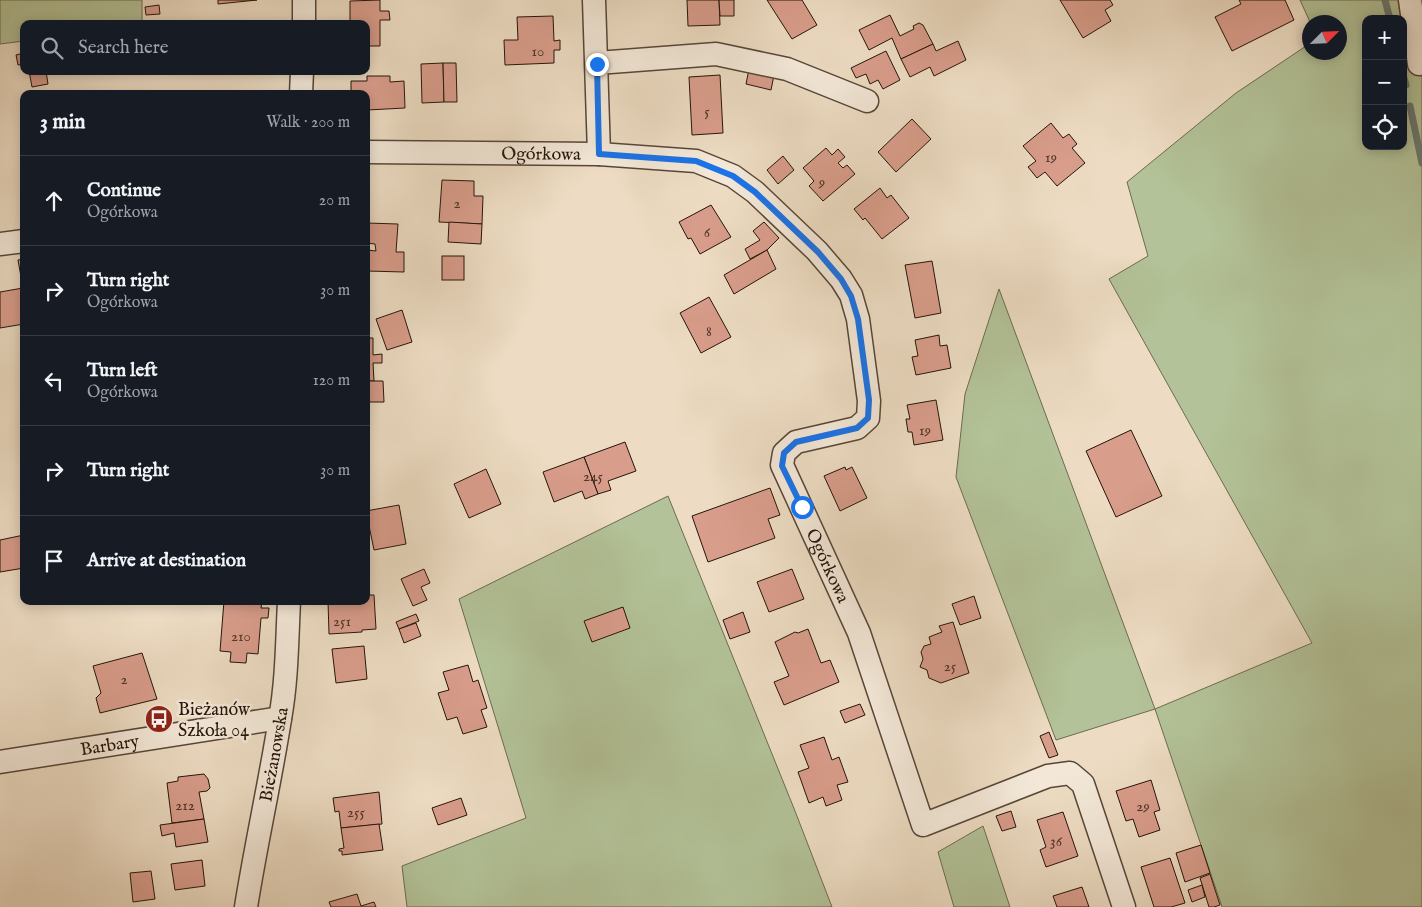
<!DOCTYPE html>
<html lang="en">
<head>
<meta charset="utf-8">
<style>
  body { margin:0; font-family:"IM FELL English",serif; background:#242831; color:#f1f3f6 }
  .controls { position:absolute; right:15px; top:15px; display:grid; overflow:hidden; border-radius:10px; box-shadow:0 2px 12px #0003 }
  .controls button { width:45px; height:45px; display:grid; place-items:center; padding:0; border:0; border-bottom:1px solid #363941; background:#171b24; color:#f1f3f6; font:25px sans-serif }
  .compass { position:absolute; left:1302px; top:15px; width:45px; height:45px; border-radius:50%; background:#171b24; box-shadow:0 2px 12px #0003; rotate:66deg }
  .stop { position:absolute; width:15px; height:15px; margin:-11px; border:4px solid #1a73e8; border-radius:50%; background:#fff }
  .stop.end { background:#1a73e8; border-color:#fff; box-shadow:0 1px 5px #0008 }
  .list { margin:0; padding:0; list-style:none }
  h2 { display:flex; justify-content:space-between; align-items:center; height:65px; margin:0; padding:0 20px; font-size:21px }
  h2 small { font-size:16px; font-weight:400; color:#9ea1a6 }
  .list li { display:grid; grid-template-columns:32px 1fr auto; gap:15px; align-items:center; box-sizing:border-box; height:90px; padding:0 20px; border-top:1px solid #363941 }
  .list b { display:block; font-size:19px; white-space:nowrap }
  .list p { margin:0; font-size:16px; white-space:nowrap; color:#9ea1a6 }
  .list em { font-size:16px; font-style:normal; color:#9ea1a6 }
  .icon { flex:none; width:28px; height:28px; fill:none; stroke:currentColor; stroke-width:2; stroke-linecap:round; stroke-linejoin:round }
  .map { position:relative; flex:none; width:1422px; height:907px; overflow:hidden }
  .search { position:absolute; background:#171b24; box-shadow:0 2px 12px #0003; left:20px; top:20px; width:350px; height:55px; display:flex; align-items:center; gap:12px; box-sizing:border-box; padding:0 18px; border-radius:10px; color:#9ea1a6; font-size:19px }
  .panel { position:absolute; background:#171b24; box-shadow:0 2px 12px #0003; left:20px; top:90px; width:350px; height:515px; border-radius:10px }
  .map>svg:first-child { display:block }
  .green { fill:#b3c298; stroke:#6c6b51; fill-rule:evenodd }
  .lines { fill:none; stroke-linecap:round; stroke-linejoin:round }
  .stream { stroke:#6b7872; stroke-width:7 }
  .building { fill:#d99d8b; stroke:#25140a }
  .minor-casing { stroke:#574638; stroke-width:25 }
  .minor { stroke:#f3e8d8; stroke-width:22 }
  .route { stroke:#1a73e8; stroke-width:6 }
  .labels { text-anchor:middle; stroke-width:5; stroke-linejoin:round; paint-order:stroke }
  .number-label { font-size:15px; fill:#52362a }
  .street-label { font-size:18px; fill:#25140a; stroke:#f3e8d8 }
  .poi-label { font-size:18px; fill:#25140a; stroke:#f3e8d8; text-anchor:start }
</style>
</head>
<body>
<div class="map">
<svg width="1422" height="907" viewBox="0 0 1422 907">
  <rect width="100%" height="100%" fill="#eddcc3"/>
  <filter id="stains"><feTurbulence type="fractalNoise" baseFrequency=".004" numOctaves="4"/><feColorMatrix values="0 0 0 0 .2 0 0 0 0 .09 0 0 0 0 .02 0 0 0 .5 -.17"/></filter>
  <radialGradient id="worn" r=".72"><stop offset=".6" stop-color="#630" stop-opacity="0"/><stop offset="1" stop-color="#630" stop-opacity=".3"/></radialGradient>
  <g class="green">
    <path d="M0 0H142V24H24V41L0 44Z"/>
    <path d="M1300 0H1419L1422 23V907H1222L1155 709 1056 740 956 477 965 394 999 289 1155 709 1312 643 1109 279 1148 256 1127 182 1236 93 1309 44 1310 52H1340V22H1310ZM1366 19H1403V146H1366Z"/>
    <path d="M668 496 795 811 832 907H407L402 866 526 818 459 599Z"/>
    <path d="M983 826 1010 907H954L938 852Z"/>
  </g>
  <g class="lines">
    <g class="stream">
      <path d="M1385 0 1390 19"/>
      <path d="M1403 75 1406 85"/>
      <path d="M1410 106 1422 163"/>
    </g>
  </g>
  <g class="building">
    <path d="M218 0H257L218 4Z"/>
    <path d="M380 0V11H389L390 20H380V46H366V24H350V1Z"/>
    <path d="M687 0H719L720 25 688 26Z"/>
    <path d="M719 0H734V16H720Z"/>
    <path d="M767 0H802L817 25 792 39Z"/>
    <path d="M1060 0H1110L1113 5 1105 10 1111 21 1083 38Z"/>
    <path d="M1239 0H1285L1294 20 1232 51 1215 17 1241 4Z"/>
    <path d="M159 5 160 14 146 15 145 7Z"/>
    <path d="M890 15 900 36 914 29 913 26 919 23 923 25 933 44 901 59 892 38 869 50 859 30Z"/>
    <path d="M553 16 554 41 560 40V50H554V63L505 65 504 40H518L517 17Z"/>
    <path d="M958 41 966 60 934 76 930 67 910 77 901 59 933 44 936 51Z"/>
    <path d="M886 51 900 80 883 89 878 80 870 84 866 74 856 78 851 68Z"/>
    <path d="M24 53V64L18 65 16 55Z"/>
    <path d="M443 63 444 102 422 103 421 64Z"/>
    <path d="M443 63H456L457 102H444Z"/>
    <path d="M749 69 774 75 771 90 746 84Z"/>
    <path d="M29 71H46L48 84 32 87Z"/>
    <path d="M720 75 723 133 692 135 689 77Z"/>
    <path d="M367 76H390V82L404 81 405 108 367 110 366 94H351V81H367Z"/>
    <path d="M912 119 931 139 896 172 878 152Z"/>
    <path d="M1051 123 1063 138 1069 134 1077 144 1072 148 1085 163 1057 186 1045 172 1037 178 1028 167 1036 161 1023 146Z"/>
    <path d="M826 148 832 155 838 149 845 157 838 163 843 168 847 165 855 174 823 201 809 186 814 181 803 168Z"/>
    <path d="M783 156 794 170 778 184 767 170Z"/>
    <path d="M442 180 474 181V196H483L482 224 439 222Z"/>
    <path d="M880 188 887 198 891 195 909 218 882 239 865 218 863 220 854 209Z"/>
    <path d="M711 205 731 237 700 254 691 238 688 239 679 222Z"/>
    <path d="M449 222 482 224 481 244 448 242Z"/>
    <path d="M764 222 779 238 767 250 750 259 745 249 760 240 753 231Z"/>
    <path d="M366 223 398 224 396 252H404V272L367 271V250L376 251 375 244 366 243Z"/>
    <path d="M767 250 776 269 734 294 724 275Z"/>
    <rect x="442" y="256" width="22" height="24"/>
    <path d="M24 259V324L0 328V292L23 288 18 260Z"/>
    <path d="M932 261 941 313 915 318 905 265Z"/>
    <path d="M709 297 731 337 701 353 680 313Z"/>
    <path d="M402 310 412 342 387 350 376 319Z"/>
    <path d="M939 335 940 346 947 345 951 368 916 375 912 357 918 356 915 340Z"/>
    <path d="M366 338H373V355L382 354V363H373L374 381H366Z"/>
    <path d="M366 381H383L384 402H366Z"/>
    <path d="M936 400 943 440 914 445 912 432H908L906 419H910L907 405Z"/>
    <path d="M1131 430 1162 496 1116 517 1086 451Z"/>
    <path d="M625 442 636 471 608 481 611 490 598 494 584 457Z"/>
    <path d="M584 457 598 494 585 499 582 491 554 502 543 472Z"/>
    <path d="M845 467 846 470 852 467 867 498 840 511 824 476Z"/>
    <path d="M486 469 501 504 469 518 454 484Z"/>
    <path d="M770 488 780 515 768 519 775 538 708 562 692 516Z"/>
    <path d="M399 505 406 544 374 550 366 511Z"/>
    <path d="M24 535V568L0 572V540Z"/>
    <path d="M424 569 430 583 421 587 427 600 413 606 401 579Z"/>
    <path d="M792 569 804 599 769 612 757 582Z"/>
    <path d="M366 595H374L376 629 362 630V632L329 634 328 601H366Z"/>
    <path d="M974 596 981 618 960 625 952 604Z"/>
    <path d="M224 601H262L261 608H269L268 618H261L258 654 247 653 246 663 230 662 231 652 220 651Z"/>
    <path d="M623 607 630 628 592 642 584 621Z"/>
    <path d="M743 612 750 632 730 639 723 620Z"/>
    <path d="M416 614 419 621 399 629 396 622Z"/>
    <path d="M953 622 969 673 941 683 929 678 927 670 920 667 923 659 921 652 924 646 931 644 929 637 942 632 939 626Z"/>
    <path d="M416 623 421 636 404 643 399 629Z"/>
    <path d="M808 629 821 663 830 660 839 682 784 705 774 682 789 676 775 642 795 632 798 633Z"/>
    <path d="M364 646 367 679 336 683 332 649Z"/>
    <path d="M142 653 157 699 100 713 96 698 101 693 93 666Z"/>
    <path d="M468 665 473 682 478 680 487 708 481 710 487 727 463 734 457 717 447 720 438 693 449 690 443 672Z"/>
    <path d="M860 704 865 715 845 723 840 711Z"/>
    <path d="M1049 732 1058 755 1049 758 1040 736Z"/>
    <path d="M824 737 832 760 839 757 848 782 837 785 842 800 826 806 823 797 809 803 798 772 809 768 800 745Z"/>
    <path d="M204 774 208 779 210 788 207 791 199 792 204 819 172 823 167 783 178 781V777Z"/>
    <path d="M1151 780 1160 810 1154 812 1160 830 1139 837 1133 819 1126 821 1116 791Z"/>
    <path d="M379 792 382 824 341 828 339 811 335 812 333 798Z"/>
    <path d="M461 798 467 815 438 825 432 808Z"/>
    <path d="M1011 811 1016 827 1002 831 996 816Z"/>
    <path d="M1063 812 1078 856 1046 867 1040 850 1046 847 1037 820Z"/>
    <path d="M204 819 208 842 176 847 174 833 162 836 160 825Z"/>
    <path d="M379 824 383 850 342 855V851H339V849L344 848 341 828Z"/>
    <path d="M1201 845 1210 873 1185 882 1176 853Z"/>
    <path d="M1170 858 1185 903 1171 907H1154L1141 867Z"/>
    <path d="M202 860 205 886 175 890 171 864Z"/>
    <path d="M151 871 155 899 133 902 130 873Z"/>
    <path d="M1210 874 1220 905 1214 907H1209L1200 878Z"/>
    <path d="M1202 885 1205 897 1192 902 1188 890Z"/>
    <path d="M1082 887 1089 907H1057L1053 896Z"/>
    <path d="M357 894 361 906 374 902 376 907H331L329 902Z"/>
  </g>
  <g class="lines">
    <defs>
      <g id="minor">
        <path d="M594 0 599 154"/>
        <path d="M1410 0 1419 64"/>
        <path d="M304 24V0"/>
        <path d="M597 63 716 54 787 69 867 101"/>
        <path d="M301 94 302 71"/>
        <path id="s1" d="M366 152 599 154 696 161 733 176 755 192 817 251 841 279 851 295 858 319 869 401 868 418 857 428 796 442 784 453 782 465 859 633 923 825 1048 776 1070 773 1083 784 1124 907"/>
        <path d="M0 244 24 241"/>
        <path id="s2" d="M0 762 280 718"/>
        <path id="s3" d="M246 907C256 844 270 782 280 719 287 680 287 641 289 601"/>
      </g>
    </defs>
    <use href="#minor" class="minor-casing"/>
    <use href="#minor" class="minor"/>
  </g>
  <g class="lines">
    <path class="route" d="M597 64 599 154 696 161 733 176 755 192 818 252 841 279 851 296 858 319 869 400 868 418 857 428 796 442 784 453 782 466 802 507"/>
  </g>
  <defs>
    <symbol id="bus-disc" viewBox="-11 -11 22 22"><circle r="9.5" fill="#8f2418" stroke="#f3e8d8"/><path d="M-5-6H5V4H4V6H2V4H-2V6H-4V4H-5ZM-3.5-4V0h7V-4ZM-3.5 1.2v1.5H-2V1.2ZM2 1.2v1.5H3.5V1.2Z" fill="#fff"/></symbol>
  </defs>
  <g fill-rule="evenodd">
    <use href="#bus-disc" x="143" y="703" width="32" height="32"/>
  </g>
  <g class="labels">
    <g class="number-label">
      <text x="538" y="56">10</text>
      <text x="707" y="116">5</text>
      <text x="1051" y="162">19</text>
      <text x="822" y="187">9</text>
      <text x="457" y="208">2</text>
      <text x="707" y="237">6</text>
      <text x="709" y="336">8</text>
      <text x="925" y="435">19</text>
      <text x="593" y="481">245</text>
      <text x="342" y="626">251</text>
      <text x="241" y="641">210</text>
      <text x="950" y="671">25</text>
      <text x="124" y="684">2</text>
      <text x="185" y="810">212</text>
      <text x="1143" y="811">29</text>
      <text x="356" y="817">255</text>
      <text x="1056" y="846">36</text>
    </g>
    <g class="street-label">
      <text dy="6" stroke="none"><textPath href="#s1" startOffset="175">Ogórkowa</textPath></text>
      <text dy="6" stroke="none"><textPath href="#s1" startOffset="880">Ogórkowa</textPath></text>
      <text dy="6" stroke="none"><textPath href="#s2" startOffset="111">Barbary</textPath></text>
      <text dy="6" stroke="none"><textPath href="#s3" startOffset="155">Bieżanowska</textPath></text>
    </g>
    <g class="poi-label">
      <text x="178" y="715">Bieżanów<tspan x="178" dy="21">Szkoła 04</tspan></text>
    </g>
  </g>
  <rect width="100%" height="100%" filter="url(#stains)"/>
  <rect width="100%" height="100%" fill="url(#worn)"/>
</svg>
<div class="controls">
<button>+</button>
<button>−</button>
<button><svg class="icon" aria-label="locate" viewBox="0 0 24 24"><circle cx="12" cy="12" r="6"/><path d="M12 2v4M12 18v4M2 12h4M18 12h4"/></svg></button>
</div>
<svg class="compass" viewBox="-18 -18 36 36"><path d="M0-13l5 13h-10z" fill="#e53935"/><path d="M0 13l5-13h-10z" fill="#9ea1a6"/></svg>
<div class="stop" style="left:802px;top:507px"></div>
<div class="stop end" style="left:597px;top:64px"></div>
<div class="search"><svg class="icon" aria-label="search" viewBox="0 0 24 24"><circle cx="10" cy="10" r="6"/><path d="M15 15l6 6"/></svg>Search here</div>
<section class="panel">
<h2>3 min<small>Walk · 200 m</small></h2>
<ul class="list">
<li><svg class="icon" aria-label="ahead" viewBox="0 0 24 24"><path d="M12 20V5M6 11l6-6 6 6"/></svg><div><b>Continue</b><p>Ogórkowa</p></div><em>20 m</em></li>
<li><svg class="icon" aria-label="right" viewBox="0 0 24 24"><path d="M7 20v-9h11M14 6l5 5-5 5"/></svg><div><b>Turn right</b><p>Ogórkowa</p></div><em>30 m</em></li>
<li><svg class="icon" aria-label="left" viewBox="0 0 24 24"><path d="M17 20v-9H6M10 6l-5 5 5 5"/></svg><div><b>Turn left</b><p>Ogórkowa</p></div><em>120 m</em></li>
<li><svg class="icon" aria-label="right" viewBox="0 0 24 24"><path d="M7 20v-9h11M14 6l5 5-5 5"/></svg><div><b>Turn right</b></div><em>30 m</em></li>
<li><svg class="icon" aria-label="arrive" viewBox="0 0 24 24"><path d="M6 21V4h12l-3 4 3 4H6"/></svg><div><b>Arrive at destination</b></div></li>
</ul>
</section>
</div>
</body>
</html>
